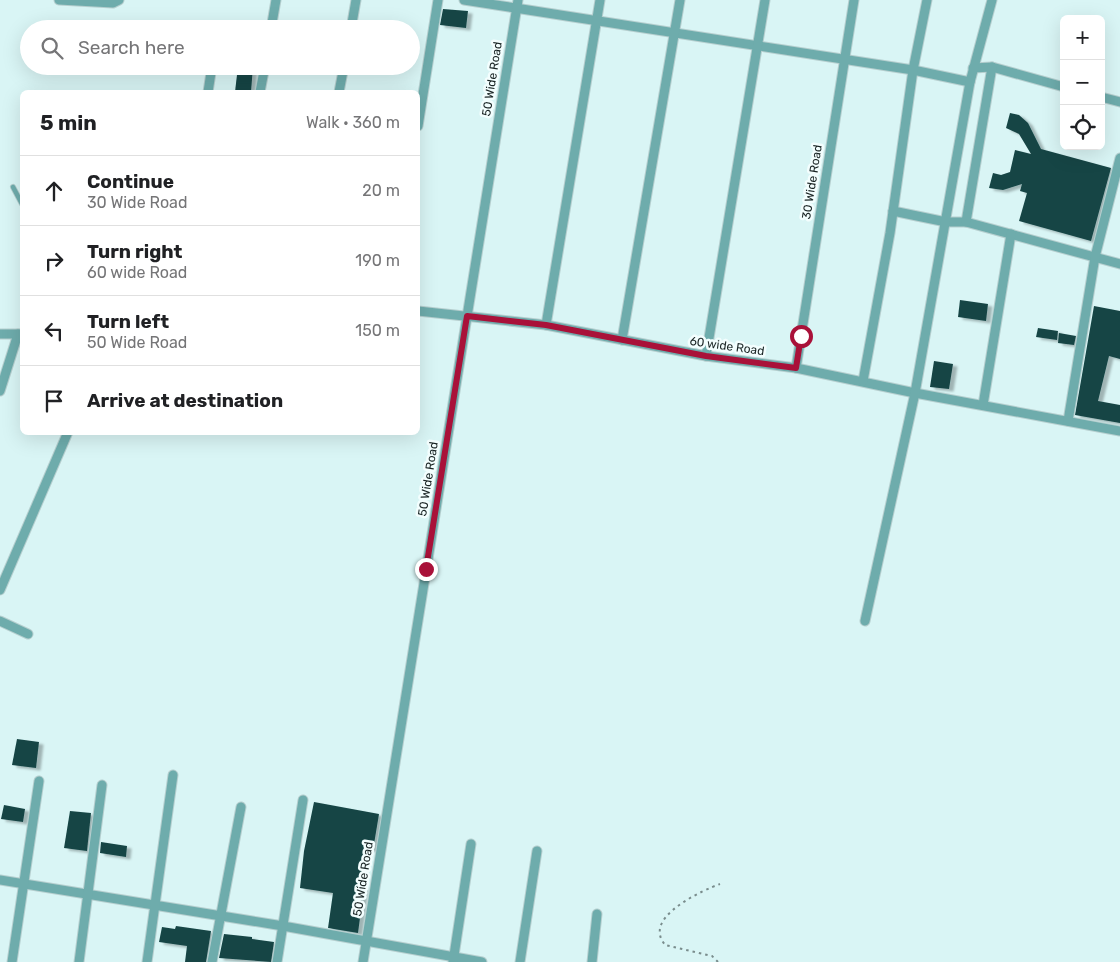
<!DOCTYPE html>
<html lang="en">
<head>
<meta charset="utf-8">
<style>
  body { margin:0; font-family:Rubik,sans-serif; background:#f6f6f6; color:#202124 }
  .controls { position:absolute; right:15px; top:15px; display:grid; overflow:hidden; border-radius:8px; box-shadow:0 5px 20px #0002 }
  .controls button { width:45px; height:45px; display:grid; place-items:center; padding:0; border:0; border-bottom:1px solid #e0e0e0; background:#fff; color:#202124; font:25px sans-serif }
  .stop { position:absolute; width:15px; height:15px; margin:-11px; border:4px solid #a91139; border-radius:50%; background:#fff }
  .stop.end { background:#a91139; border-color:#fff; box-shadow:0 1px 5px #0008 }
  .list { margin:0; padding:0; list-style:none }
  h2 { display:flex; justify-content:space-between; align-items:center; height:65px; margin:0; padding:0 20px; font-size:21px }
  h2 small { font-size:16px; font-weight:400; color:#757577 }
  .list li { display:grid; grid-template-columns:32px 1fr auto; gap:15px; align-items:center; box-sizing:border-box; height:70px; padding:0 20px; border-top:1px solid #e0e0e0 }
  .list b { display:block; font-size:19px; white-space:nowrap }
  .list p { margin:0; font-size:16px; white-space:nowrap; color:#757577 }
  .list em { font-size:16px; font-style:normal; color:#757577 }
  .icon { flex:none; width:28px; height:28px; fill:none; stroke:currentColor; stroke-width:2; stroke-linecap:round; stroke-linejoin:round }
  .map { position:relative; flex:none; width:1120px; height:962px; overflow:hidden }
  .search { position:absolute; background:#fff; box-shadow:0 5px 20px #0002; left:20px; top:20px; width:400px; height:55px; display:flex; align-items:center; gap:12px; box-sizing:border-box; padding:0 18px; border-radius:28px; color:#757577; font-size:19px }
  .panel { position:absolute; background:#fff; box-shadow:0 5px 20px #0002; left:20px; top:90px; width:400px; height:345px; border-radius:8px }
  .map>svg:first-child { display:block }
  .building { fill:#164545; filter:url(#shadow) }
  .lines { fill:none; stroke-linecap:round; stroke-linejoin:round }
  .lane-casing { stroke:#b6cfcf; stroke-width:6 }
  .street-casing { stroke:#b6cfcf; stroke-width:11 }
  .path { stroke:#798c8c; stroke-width:2; stroke-dasharray:2.5 4; stroke-linecap:butt }
  .lane { stroke:#6eacac; stroke-width:4.5 }
  .street { stroke:#6eacac; stroke-width:9 }
  .route { stroke:#a91139; stroke-width:6 }
  .labels { text-anchor:middle; stroke-width:5; stroke-linejoin:round; paint-order:stroke }
  .street-label { font-size:12px; fill:#192424; stroke:#f3fefe }
</style>
</head>
<body>
<div class="map">
<svg width="1120" height="962" viewBox="0 0 1120 962">
  <defs>
    <filter id="shadow"><feDropShadow dx="4.5" dy="2.5" stdDeviation="1" flood-color="#0004"/></filter>
  </defs>
  <rect width="100%" height="100%" fill="#d9f5f5"/>
  <g class="building">
    <path d="M443 9 468 11 466 28 440 25Z"/>
    <path d="M238 66H253L251 92H235Z"/>
    <path d="M1010 113 1019 115 1028 123 1041 149 1111 168 1091 241 1019 221 1027 193 1020 191 1022 184 1003 190 989 188 993 173 1001 175 1010 172 1015 150 1031 154 1019 134 1006 128Z"/>
    <path d="M960 300 988 304 986 321 958 317Z"/>
    <path d="M1094 306 1120 311V359L1109 356 1098 401 1120 405V423L1075 415Z"/>
    <path d="M1038 328 1058 331 1057 340 1036 337Z"/>
    <path d="M1059 333 1076 336 1074 345 1058 343Z"/>
    <path d="M934 361 953 364 949 389 930 387Z"/>
    <path d="M17 739 39 742 36 768 12 765Z"/>
    <path d="M314 802 379 814 373 850 365 848 360 887H364L358 933 328 928 333 893 300 888 304 851Z"/>
    <path d="M4 805 25 809 23 822 1 819Z"/>
    <path d="M70 811 91 813 87 851 64 848Z"/>
    <path d="M101 842 127 846 126 857 100 853Z"/>
    <path d="M176 926 211 931 206 962H185L187 946 159 942 162 927 175 929Z"/>
    <path d="M224 934 252 937V939L274 942 271 962 219 958Z"/>
  </g>
  <g class="lines">
    <defs>
      <path id="lane" d="M13 187 22 204"/>
      <g id="street">
        <path d="M59 0 113 3 119 0"/>
        <path d="M464 0 913 70 970 82"/>
        <path d="M271 29 276 0"/>
        <path d="M351 29 356 0"/>
        <path d="M973 68 992 67 1064 87"/>
        <path d="M208 92 212 66"/>
        <path d="M260 92 265 66"/>
        <path d="M339 92 344 66"/>
        <path d="M1101 97 1120 102"/>
        <path d="M418 126 438 0"/>
        <path d="M893 211 946 222H966L1120 264"/>
        <path d="M966 222 992 67"/>
        <path d="M418 311 546 325 706 356 796 368 915 393 1120 431"/>
        <path d="M546 325 600 0"/>
        <path d="M0 334H22"/>
        <path d="M622 340 680 0"/>
        <path d="M706 356 765 0"/>
        <path d="M796 368 854 0"/>
        <path d="M863 381 890 233 913 70 927 0"/>
        <path d="M0 391 18 334"/>
        <path d="M983 405 1011 234"/>
        <path d="M1068 421 1095 257 1120 158"/>
        <path d="M0 590 68 432"/>
        <path d="M0 621 28 634"/>
        <path d="M865 621 915 393 970 82 992 0"/>
        <path d="M0 880 283 926 482 962"/>
        <path d="M12 962 39 781"/>
        <path d="M79 962 102 785"/>
        <path d="M147 962 173 775"/>
        <path d="M212 962 241 807"/>
        <path d="M277 962 303 800"/>
        <path d="M363 962 518 0"/>
        <path d="M453 962 471 844"/>
        <path d="M520 962 537 851"/>
        <path d="M592 962 597 914"/>
      </g>
    </defs>
    <use href="#lane" class="lane-casing"/>
    <use href="#street" class="street-casing"/>
    <path class="path" d="M718 962 712 956 665 945C663 942 660 938 660 934 656 912 703 890 720 884"/>
    <use href="#lane" class="lane"/>
    <use href="#street" class="street"/>
  </g>
  <g class="lines">
    <path class="route" d="M426 569 467 316 546 325 706 356 796 368 801 336"/>
  </g>
  <g class="labels">
    <g class="street-label">
      <text transform="translate(492 79) rotate(-81)" y="4">50 Wide Road</text>
      <text transform="translate(812 182) rotate(-81)" y="4">30 Wide Road</text>
      <text transform="translate(727 346) rotate(8)" y="4">60 wide Road</text>
      <text transform="translate(428 479) rotate(-81)" y="4">50 Wide Road</text>
      <text transform="translate(363 879) rotate(-81)" y="4">50 Wide Road</text>
    </g>
  </g>
</svg>
<div class="controls">
<button>+</button>
<button>−</button>
<button><svg class="icon" aria-label="locate" viewBox="0 0 24 24"><circle cx="12" cy="12" r="6"/><path d="M12 2v4M12 18v4M2 12h4M18 12h4"/></svg></button>
</div>
<div class="stop" style="left:801px;top:336px"></div>
<div class="stop end" style="left:426px;top:569px"></div>
<div class="search"><svg class="icon" aria-label="search" viewBox="0 0 24 24"><circle cx="10" cy="10" r="6"/><path d="M15 15l6 6"/></svg>Search here</div>
<section class="panel">
<h2>5 min<small>Walk · 360 m</small></h2>
<ul class="list">
<li><svg class="icon" aria-label="ahead" viewBox="0 0 24 24"><path d="M12 20V5M6 11l6-6 6 6"/></svg><div><b>Continue</b><p>30 Wide Road</p></div><em>20 m</em></li>
<li><svg class="icon" aria-label="right" viewBox="0 0 24 24"><path d="M7 20v-9h11M14 6l5 5-5 5"/></svg><div><b>Turn right</b><p>60 wide Road</p></div><em>190 m</em></li>
<li><svg class="icon" aria-label="left" viewBox="0 0 24 24"><path d="M17 20v-9H6M10 6l-5 5 5 5"/></svg><div><b>Turn left</b><p>50 Wide Road</p></div><em>150 m</em></li>
<li><svg class="icon" aria-label="arrive" viewBox="0 0 24 24"><path d="M6 21V4h12l-3 4 3 4H6"/></svg><div><b>Arrive at destination</b></div></li>
</ul>
</section>
</div>
</body>
</html>
